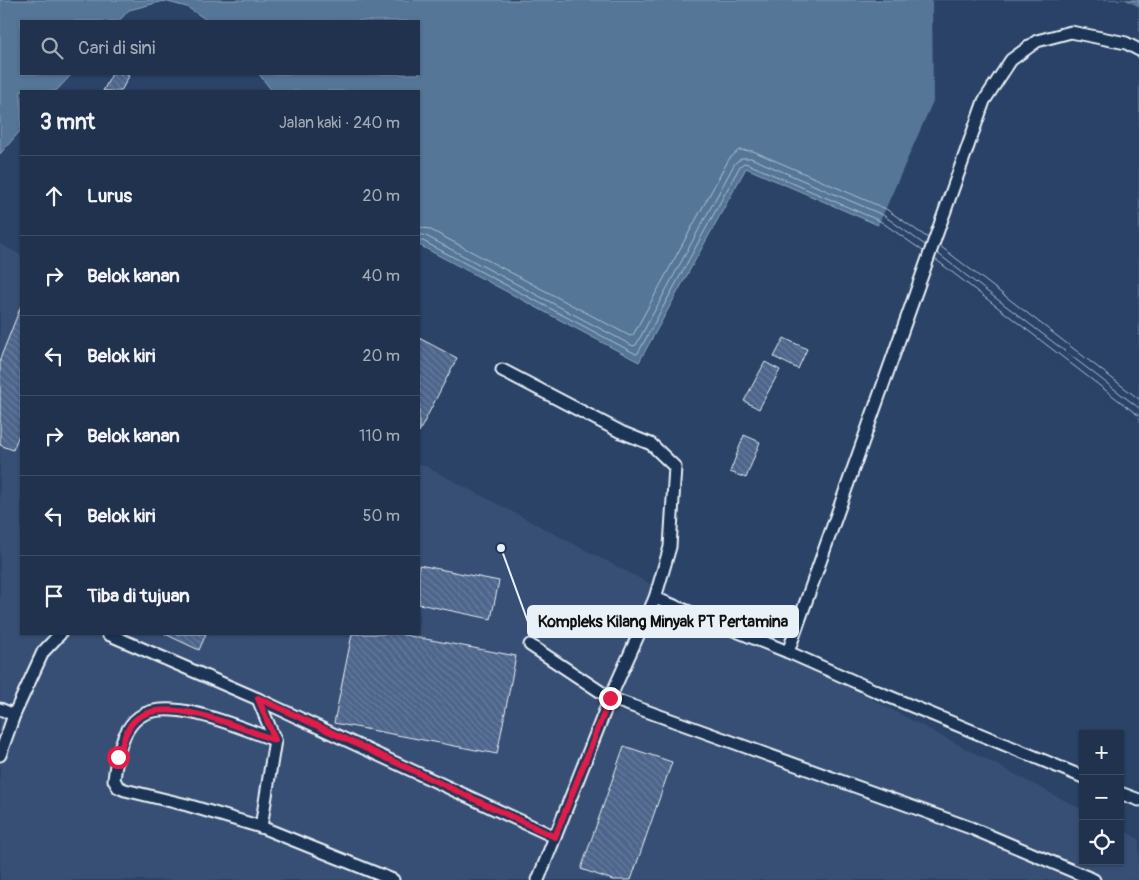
<!DOCTYPE html>
<html lang="id">
<head>
<meta charset="utf-8">
<style>
  body { margin:0; font-family:Pangolin,sans-serif; background:#2d3e57; color:#f1f3f6 }
  .controls { position:absolute; right:15px; bottom:15px; display:grid; overflow:hidden; border-radius:0px; box-shadow:0 1px 4px #0004 }
  .controls button { width:45px; height:45px; display:grid; place-items:center; padding:0; border:0; border-bottom:1px solid #3d4d65; background:#20324d; color:#f1f3f6; font:25px sans-serif }
  .stop { position:absolute; width:15px; height:15px; margin:-11px; border:4px solid #e11d48; border-radius:50%; background:#fff }
  .stop.end { background:#e11d48; border-color:#fff; box-shadow:0 1px 5px #0008 }
  .list { margin:0; padding:0; list-style:none }
  h2 { display:flex; justify-content:space-between; align-items:center; height:65px; margin:0; padding:0 20px; font-size:21px }
  h2 small { font-size:16px; font-weight:400; color:#a2aab6 }
  .list li { display:grid; grid-template-columns:32px 1fr auto; gap:15px; align-items:center; box-sizing:border-box; height:80px; padding:0 20px; border-top:1px solid #3d4d65 }
  .list b { display:block; font-size:19px; white-space:nowrap }
  .list em { font-size:16px; font-style:normal; color:#a2aab6 }
  .icon { flex:none; width:28px; height:28px; fill:none; stroke:currentColor; stroke-width:2; stroke-linecap:round; stroke-linejoin:round }
  .map { position:relative; flex:none; width:1139px; height:880px; overflow:hidden }
  .search { position:absolute; background:#20324d; box-shadow:0 1px 4px #0004; left:20px; top:20px; width:400px; height:55px; display:flex; align-items:center; gap:12px; box-sizing:border-box; padding:0 18px; border-radius:0px; color:#a2aab6; font-size:19px }
  .panel { position:absolute; background:#20324d; box-shadow:0 1px 4px #0004; left:20px; top:90px; width:400px; height:545px; border-radius:0px }
  .map>svg:first-child { display:block }
  .built { fill:#395075 }
  .water { fill:#557697; stroke:#90a7be }
  .pier { fill:#2b4367 }
  .lines { fill:none; stroke-linecap:round; stroke-linejoin:round }
  .shore { stroke:#adc0d1; stroke-width:1 }
  .building { fill:url(#building-back-hatch); stroke:#e8f1f8 }
  .service-casing { stroke:#e8f1f8; stroke-width:15 }
  .service { stroke:#1d3557; stroke-width:11 }
  .route { stroke:#e11d48; stroke-width:6 }
  .leader { fill:none; stroke:#e8f1f8; stroke-width:2 }
  .callout-dot { fill:#e8f1f8; stroke:#1d3557; stroke-width:2 }
  .callout { fill:#e8f1f8; stroke:#e8f1f8; stroke-width:2 }
  .callout-label { font-size:16px; text-anchor:middle; font-weight:bold; fill:#111 }
</style>
</head>
<body>
<div class="map">
<svg width="1139" height="880" viewBox="0 0 1139 880">
  <defs>
    <pattern id="building-back-hatch" width="6" height="6" patternUnits="userSpaceOnUse" patternTransform="scale(1.25)"><rect width="6" height="6" fill="#4d658b"/><path d="M-1 5l2 2M0 0l6 6M5-1l2 2" fill="none" stroke="#677c9c"/></pattern>
  </defs>
  <rect width="100%" height="100%" fill="#2b4367"/>
  <filter id="ink" filterUnits="userSpaceOnUse"><feTurbulence type="fractalNoise" baseFrequency=".02" numOctaves="2"/><feDisplacementMap in="SourceGraphic" scale="10" xChannelSelector="R" yChannelSelector="G"/><feConvolveMatrix kernelMatrix="1 2 1 2 8 2 1 2 1" color-interpolation-filters="sRGB"/></filter>
  <g filter="url(#ink)">
    <path class="built" d="M0 244 21 255V634H419V463L1083 810V861H1120V829L1139 839V880H0Z"/>
    <path class="water" d="M0 0H1139V422L943 271 878 225 746 168 639 362 419 245V91H272L259 74H419V21H208L187 7 164 1 129 10 119 21H21V74H72L56 91H21V130L0 154Z"/>
    <path class="pier" d="M932 0H1126L1139 7V425L941 273 877 228 933 101Z"/>
    <g class="lines">
      <g class="shore">
        <path d="M419 227 429 229 630 336 633 335 729 159 739 150 753 151 886 209 928 238"/>
        <path d="M419 234 426 236 633 346 636 345 735 163 742 158H751L883 215 925 245"/>
        <path d="M419 241H423L636 354 638 353 740 166 744 163 748 164 880 221 923 251"/>
        <path d="M940 246 1139 399"/>
        <path d="M937 253 1139 408"/>
        <path d="M935 259 1139 416"/>
      </g>
    </g>
    <g class="building">
      <path d="M112 74H124L129 76 121 91H103Z"/>
      <path d="M21 306V430L13 450 0 445V359Z"/>
      <path d="M419 338 457 358 419 432Z"/>
      <path d="M784 338 807 349 798 369 774 357Z"/>
      <path d="M765 362 780 370 759 409 744 401Z"/>
      <path d="M744 435 760 442 746 478 730 472Z"/>
      <path d="M419 565 499 581 491 619 419 604Z"/>
      <path d="M165 634H206L199 650Z"/>
      <path d="M352 634H399L516 656 497 754 334 723Z"/>
      <path d="M624 746 672 762 631 880H613L581 869Z"/>
    </g>
    <g class="lines">
      <defs>
        <g id="service">
          <path d="M502 370 621 432 651 444 675 467 670 547 655 598 610 698 538 880"/>
          <path d="M655 598 788 652 878 692 1083 777"/>
          <path d="M108 634 258 699 555 837"/>
          <path d="M530 645 610 698 971 828 1094 880"/>
          <path d="M788 652 984 101 1011 60 1037 41 1071 32 1126 43 1139 50"/>
          <path d="M258 699 275 740 261 827"/>
          <path d="M0 709 14 715 43 652 60 634"/>
          <path d="M275 740C242 729 170 695 139 717 121 730 116 760 114 780L118 787 125 790 187 805 261 827 393 880"/>
          <path d="M0 755 14 715"/>
          <path d="M1120 793 1139 800"/>
        </g>
      </defs>
      <use href="#service" class="service-casing"/>
      <use href="#service" class="service"/>
    </g>
  </g>
  <g class="lines" filter="url(#ink)">
    <path class="route" d="M118 757C123 743 126 725 139 717 171 696 242 729 275 740L258 698 555 837 610 698"/>
  </g>
  <path class="leader" d="M501 548L528 622"/>
  <circle class="callout-dot" cx="501" cy="548" r="5"/>
  <rect class="callout" x="528" y="606" width="270" height="31" rx="5"/>
  <g class="callout-label">
    <text x="663" y="627">Kompleks Kilang Minyak PT Pertamina</text>
  </g>
</svg>
<div class="controls">
<button>+</button>
<button>−</button>
<button><svg class="icon" aria-label="locate" viewBox="0 0 24 24"><circle cx="12" cy="12" r="6"/><path d="M12 2v4M12 18v4M2 12h4M18 12h4"/></svg></button>
</div>
<div class="stop" style="left:118px;top:757px"></div>
<div class="stop end" style="left:610px;top:698px"></div>
<div class="search"><svg class="icon" aria-label="search" viewBox="0 0 24 24"><circle cx="10" cy="10" r="6"/><path d="M15 15l6 6"/></svg>Cari di sini</div>
<section class="panel">
<h2>3 mnt<small>Jalan kaki · 240 m</small></h2>
<ul class="list">
<li><svg class="icon" aria-label="ahead" viewBox="0 0 24 24"><path d="M12 20V5M6 11l6-6 6 6"/></svg><div><b>Lurus</b></div><em>20 m</em></li>
<li><svg class="icon" aria-label="right" viewBox="0 0 24 24"><path d="M7 20v-9h11M14 6l5 5-5 5"/></svg><div><b>Belok kanan</b></div><em>40 m</em></li>
<li><svg class="icon" aria-label="left" viewBox="0 0 24 24"><path d="M17 20v-9H6M10 6l-5 5 5 5"/></svg><div><b>Belok kiri</b></div><em>20 m</em></li>
<li><svg class="icon" aria-label="right" viewBox="0 0 24 24"><path d="M7 20v-9h11M14 6l5 5-5 5"/></svg><div><b>Belok kanan</b></div><em>110 m</em></li>
<li><svg class="icon" aria-label="left" viewBox="0 0 24 24"><path d="M17 20v-9H6M10 6l-5 5 5 5"/></svg><div><b>Belok kiri</b></div><em>50 m</em></li>
<li><svg class="icon" aria-label="arrive" viewBox="0 0 24 24"><path d="M6 21V4h12l-3 4 3 4H6"/></svg><div><b>Tiba di tujuan</b></div></li>
</ul>
</section>
</div>
</body>
</html>
